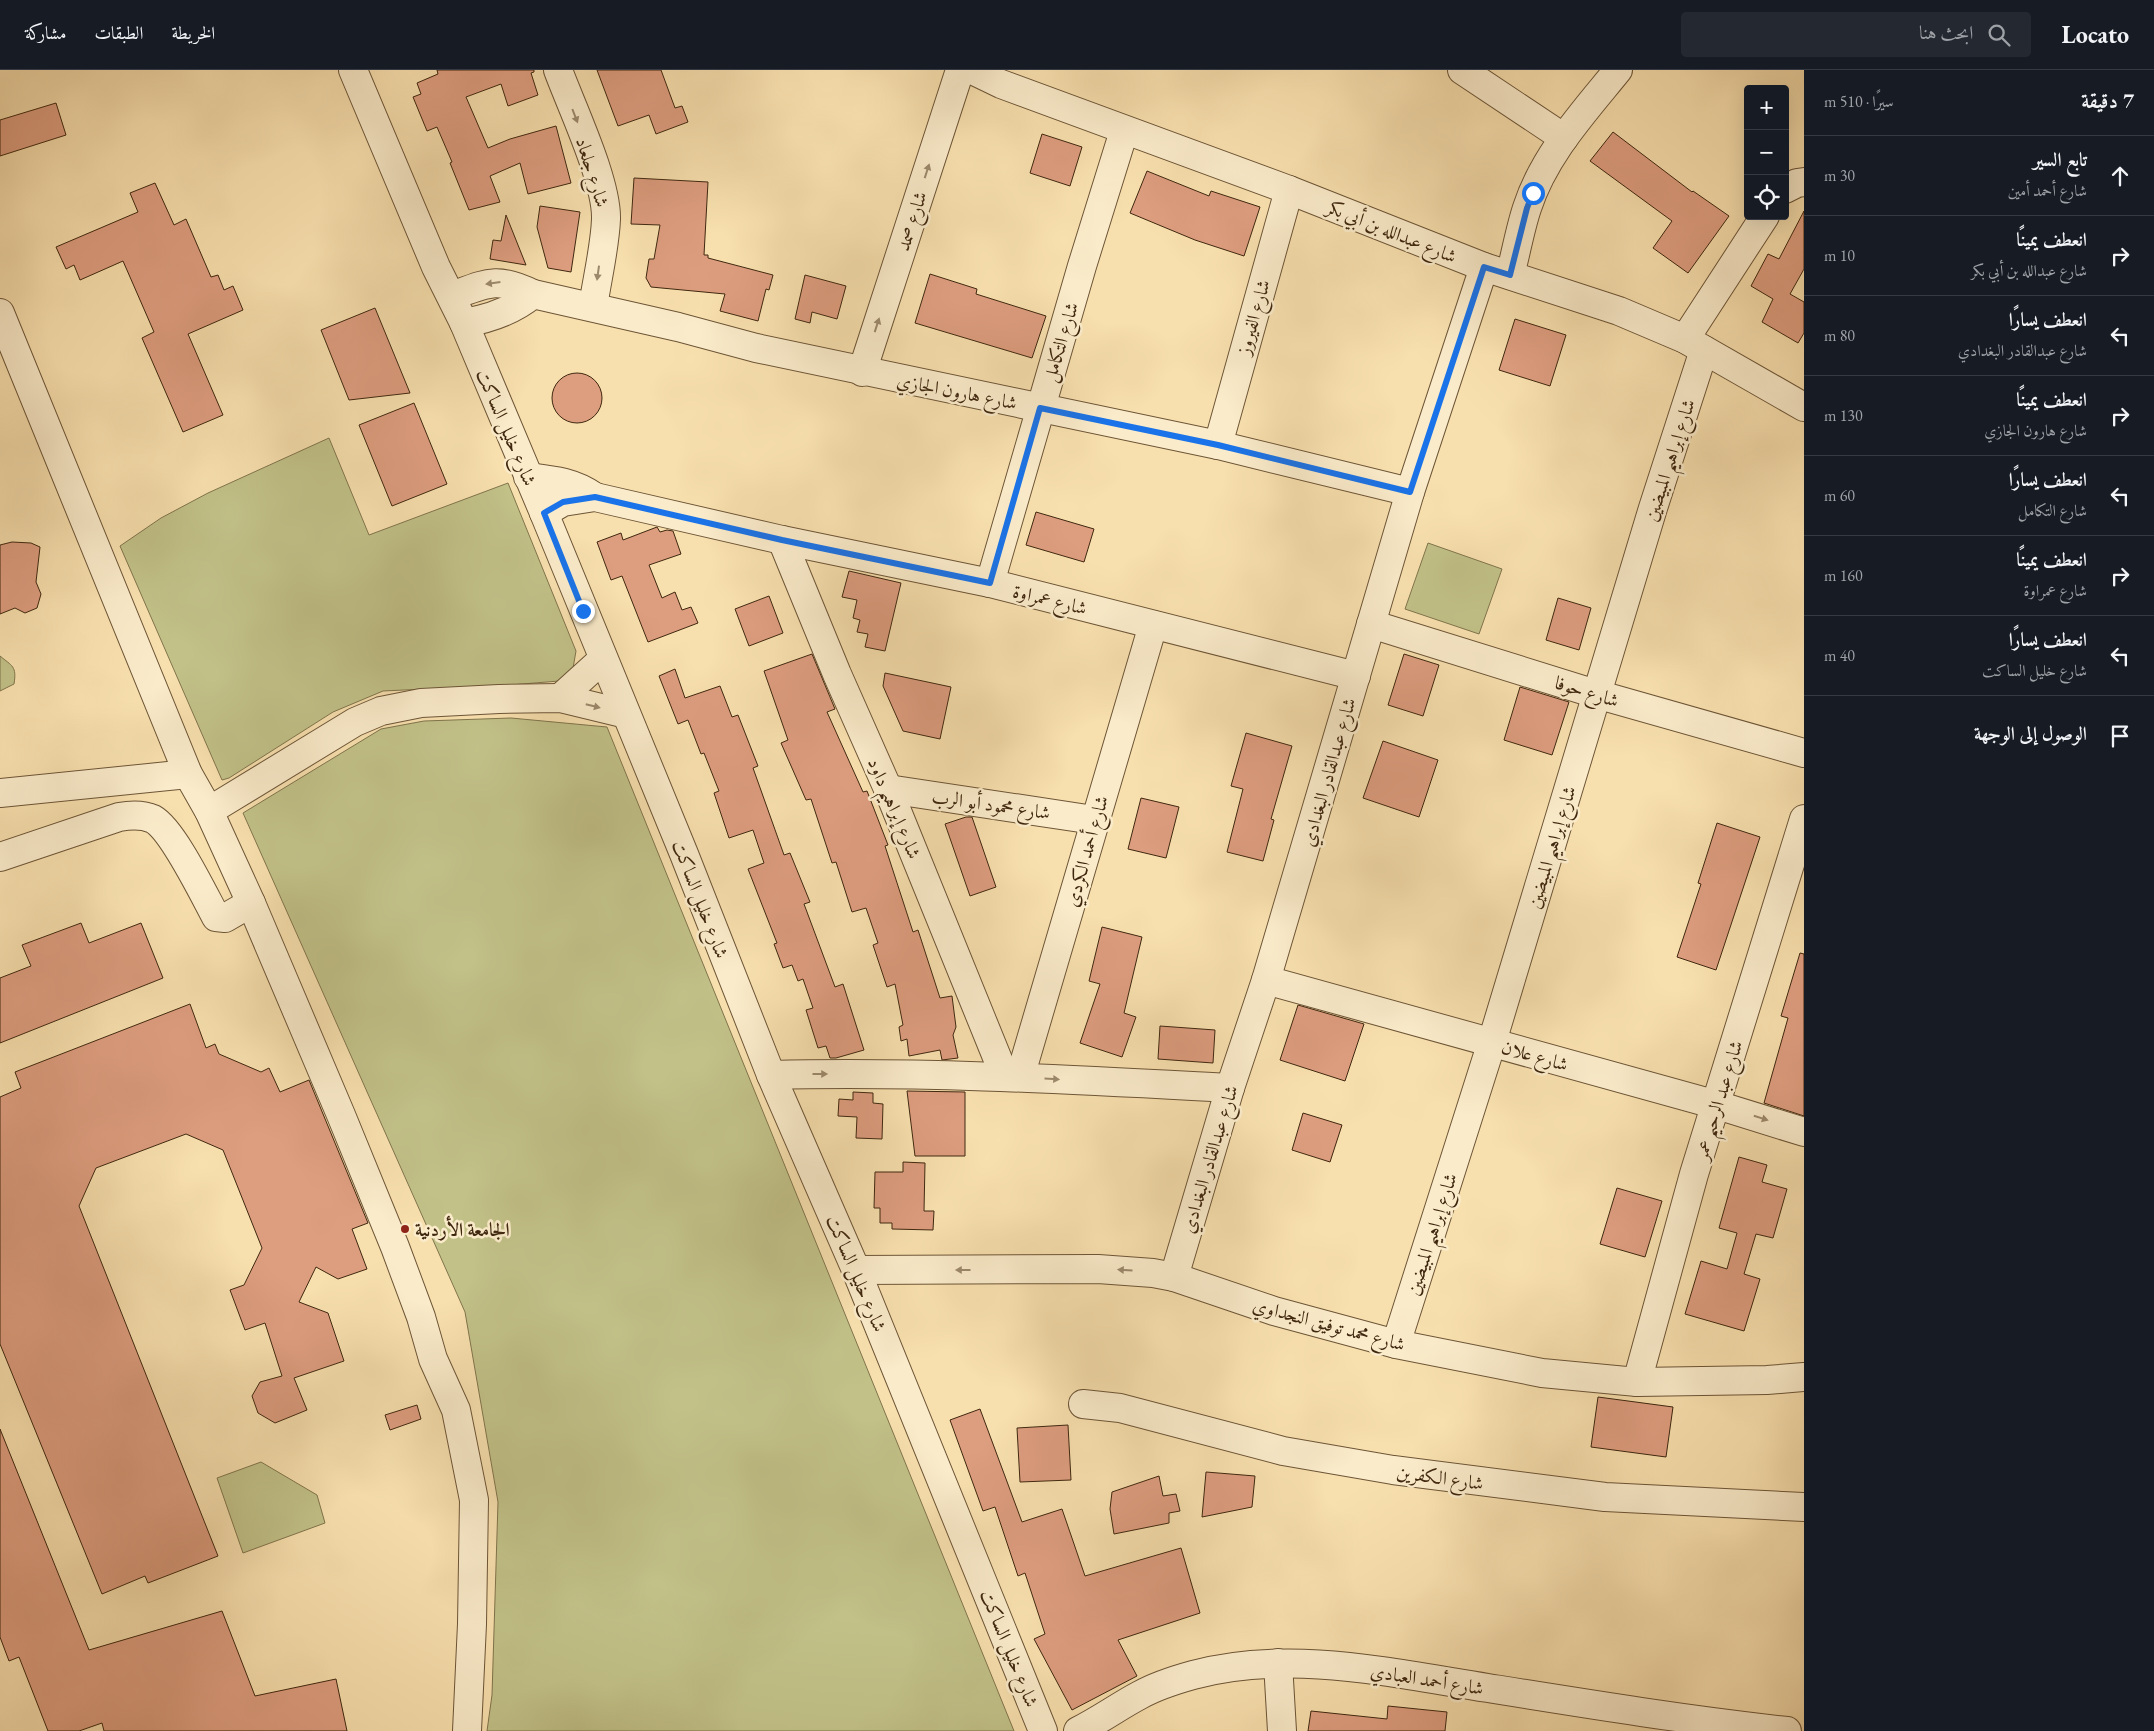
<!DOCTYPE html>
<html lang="ar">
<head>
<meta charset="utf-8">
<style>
  body { margin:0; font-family:"EB Garamond",Amiri,serif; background:#242831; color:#f1f3f6; direction:rtl }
  .controls { position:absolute; right:15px; top:15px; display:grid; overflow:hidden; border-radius:5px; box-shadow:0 5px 20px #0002 }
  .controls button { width:45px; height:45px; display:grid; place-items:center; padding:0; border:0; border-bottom:1px solid #363941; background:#171b24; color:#f1f3f6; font:25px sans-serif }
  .stop { position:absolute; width:15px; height:15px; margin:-11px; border:4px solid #1a73e8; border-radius:50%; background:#fff }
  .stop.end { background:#1a73e8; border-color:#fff; box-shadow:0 1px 5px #0008 }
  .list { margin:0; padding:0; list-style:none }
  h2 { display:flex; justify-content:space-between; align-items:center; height:65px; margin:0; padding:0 20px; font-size:21px }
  h2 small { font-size:16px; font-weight:400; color:#9ea1a6 }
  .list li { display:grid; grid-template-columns:32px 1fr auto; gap:15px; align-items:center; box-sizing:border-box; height:80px; padding:0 20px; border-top:1px solid #363941 }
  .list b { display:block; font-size:19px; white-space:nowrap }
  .list p { margin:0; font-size:16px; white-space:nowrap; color:#9ea1a6 }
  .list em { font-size:16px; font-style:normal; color:#9ea1a6 }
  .icon { flex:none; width:28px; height:28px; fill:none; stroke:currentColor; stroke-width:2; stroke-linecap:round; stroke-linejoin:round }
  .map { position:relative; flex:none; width:1804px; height:1661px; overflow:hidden; direction:ltr }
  header { display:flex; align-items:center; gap:30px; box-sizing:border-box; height:70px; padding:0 25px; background:#171b24; border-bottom:1px solid #363941 }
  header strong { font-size:24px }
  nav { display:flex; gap:28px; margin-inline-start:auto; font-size:18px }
  .search { width:350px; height:45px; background:#242831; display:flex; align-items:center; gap:12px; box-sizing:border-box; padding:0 18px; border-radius:5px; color:#9ea1a6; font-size:19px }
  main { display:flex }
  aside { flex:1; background:#171b24 }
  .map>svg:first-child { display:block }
  .green { fill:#c1c188; stroke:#80744c }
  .building { fill:#dd9d7f; stroke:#3f270f }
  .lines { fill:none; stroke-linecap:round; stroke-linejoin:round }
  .minor-casing { stroke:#6d5537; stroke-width:30 }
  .minor { stroke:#faebca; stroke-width:28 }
  .oneway { fill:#9c896c }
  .route { stroke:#1a73e8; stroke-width:6 }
  .poi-dot { fill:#8f2418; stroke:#faebca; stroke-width:2 }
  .labels { text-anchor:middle; stroke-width:5; stroke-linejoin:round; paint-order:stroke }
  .street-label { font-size:19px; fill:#3f270f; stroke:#faebca }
  .poi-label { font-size:19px; font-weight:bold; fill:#3f270f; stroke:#faebca; text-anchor:start }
</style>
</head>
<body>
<header>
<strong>Locato</strong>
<div class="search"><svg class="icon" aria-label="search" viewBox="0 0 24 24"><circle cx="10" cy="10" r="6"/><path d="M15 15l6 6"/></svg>ابحث هنا</div>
<nav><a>الخريطة</a><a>الطبقات</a><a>مشاركة</a></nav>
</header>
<main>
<aside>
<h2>7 دقيقة<small>سيرًا · 510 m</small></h2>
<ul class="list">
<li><svg class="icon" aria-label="ahead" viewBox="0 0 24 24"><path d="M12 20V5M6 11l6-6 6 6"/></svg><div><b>تابع السير</b><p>شارع أحمد أمين</p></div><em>30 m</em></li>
<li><svg class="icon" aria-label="right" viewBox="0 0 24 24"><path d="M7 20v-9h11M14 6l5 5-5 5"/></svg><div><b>انعطف يمينًا</b><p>شارع عبدالله بن أبي بكر</p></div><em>10 m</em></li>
<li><svg class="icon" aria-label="left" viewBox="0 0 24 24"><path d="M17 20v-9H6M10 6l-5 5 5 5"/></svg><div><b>انعطف يسارًا</b><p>شارع عبدالقادر البغدادي</p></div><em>80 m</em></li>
<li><svg class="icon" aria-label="right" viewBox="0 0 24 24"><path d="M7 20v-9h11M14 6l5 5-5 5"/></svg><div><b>انعطف يمينًا</b><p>شارع هارون الجازي</p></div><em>130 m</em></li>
<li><svg class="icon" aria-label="left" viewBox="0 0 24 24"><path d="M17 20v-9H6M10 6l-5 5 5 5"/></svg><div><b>انعطف يسارًا</b><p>شارع التكامل</p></div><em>60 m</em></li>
<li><svg class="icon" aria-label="right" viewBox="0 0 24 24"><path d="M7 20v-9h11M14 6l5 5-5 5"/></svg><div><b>انعطف يمينًا</b><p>شارع عمراوة</p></div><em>160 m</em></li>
<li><svg class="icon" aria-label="left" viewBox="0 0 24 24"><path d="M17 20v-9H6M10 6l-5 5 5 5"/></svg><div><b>انعطف يسارًا</b><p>شارع خليل الساكت</p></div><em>40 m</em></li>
<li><svg class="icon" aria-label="arrive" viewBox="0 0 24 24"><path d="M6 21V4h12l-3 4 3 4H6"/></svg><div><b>الوصول إلى الوجهة</b></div></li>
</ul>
</aside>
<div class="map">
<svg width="1804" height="1661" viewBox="0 0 1804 1661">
  <rect width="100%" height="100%" fill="#f8e0ae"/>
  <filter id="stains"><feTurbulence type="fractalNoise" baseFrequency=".004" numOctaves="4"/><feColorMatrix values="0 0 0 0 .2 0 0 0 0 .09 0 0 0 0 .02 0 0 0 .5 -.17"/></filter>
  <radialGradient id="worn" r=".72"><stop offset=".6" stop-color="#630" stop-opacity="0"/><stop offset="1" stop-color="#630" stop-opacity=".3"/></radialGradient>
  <g class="green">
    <path d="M329 368 369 465 508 413 576 581 572 604 559 611 510 615 383 621 333 642 229 708 222 710 120 476 161 448 208 423Z"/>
    <path d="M1428 473 1502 499 1479 564 1405 539Z"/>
    <path d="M0 586C12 596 17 596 14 614L0 621Z"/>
    <path d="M511 648 607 657 1014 1661H487L492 1625 498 1432 465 1242 243 743 381 659 424 651Z"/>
    <path d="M261 1392 317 1425 325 1453 243 1483 217 1408Z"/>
  </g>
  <g class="building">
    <path d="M437 0H534V2L531 3 538 25 508 36 501 14 466 27 488 78 510 69 556 56 571 113 528 124 520 93 490 106 500 132 469 140 450 93 452 92 437 57 427 61 413 27 421 24 417 13 438 4Z"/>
    <path d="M597 0H661L675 38 682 36 688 52 656 64 649 45 618 56Z"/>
    <path d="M56 33 66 65 0 86V50Z"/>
    <path d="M1613 62 1692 122 1693 121 1729 146 1688 203 1653 178 1672 151 1590 91Z"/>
    <path d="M1042 64 1082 77 1070 116 1030 103Z"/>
    <path d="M1147 101 1209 126 1211 121 1260 137 1244 186 1195 170 1130 143Z"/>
    <path d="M634 108 708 112 704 185H708V188L773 205 769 220 766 219 758 251 720 241 725 224 651 217 646 208 649 189H654L660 155 631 154Z"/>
    <path d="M155 113 174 155 186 149 211 207 218 205 224 220 233 216 243 240 188 264 223 345 183 362 142 268 154 262 123 191 80 210 74 195 66 199 56 177 138 142 130 123Z"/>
    <path d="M540 136 580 142 571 202 548 198 537 157Z"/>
    <path d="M1804 141V199L1790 224 1804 232V263L1798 273 1762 252 1773 229 1751 216 1768 184 1779 189Z"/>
    <path d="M506 145 526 195 490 189 493 170 501 171Z"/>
    <path d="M930 204 977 219 976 224 1046 246 1032 288 915 253Z"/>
    <path d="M805 205 846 216 837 249 812 242 810 253 795 249Z"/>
    <path d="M375 238 410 323 349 330 321 260Z"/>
    <path d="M1515 249 1566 265 1550 316 1499 300Z"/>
    <circle cx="577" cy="328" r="25"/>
    <path d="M414 333 447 414 392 436 359 355Z"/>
    <path d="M1036 442 1094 459 1084 492 1026 475Z"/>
    <path d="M657 457 660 462 667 460 673 461 681 484 649 495 662 528 675 522 682 540 691 537 698 553 648 572 622 506 611 510 597 472 621 463 623 470Z"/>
    <path d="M12 472 31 473 40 477 36 512 41 524 37 538 25 543 15 538 0 544V475Z"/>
    <path d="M849 501 901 513 885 581 865 577 868 564 857 562 860 550 853 548 857 530 842 527Z"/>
    <path d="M769 526 783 563 749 576 735 539Z"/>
    <path d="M1558 528 1591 538 1579 580 1546 570Z"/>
    <path d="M812 584 835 639 827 642 863 722 867 721 888 775 885 776 913 862 918 860 940 928 952 926 956 957 953 965 958 988 942 990 940 980 909 986 907 969 901 971 899 957 903 955 895 914 887 917 873 875 878 873 866 838 852 842 836 792 832 793 811 729 806 730 781 673 788 670 764 601Z"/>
    <path d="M1404 584 1439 595 1423 646 1388 635Z"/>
    <path d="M675 599 685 628 720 616 732 647 738 645 758 696 753 698 784 785 790 783 810 832 804 834 835 917 843 914 864 980 836 988H830L826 976 818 978 806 940 813 938 803 909 798 911 792 895 783 898 774 874 777 873 748 799 764 793 753 760 729 768 714 723 719 721 704 683 701 684 688 650 678 654 659 606Z"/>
    <path d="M885 603 951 617 940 669 903 661 883 616Z"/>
    <path d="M1520 617 1569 632 1552 685 1504 670Z"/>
    <path d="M1246 663 1292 676 1271 749 1274 750 1263 791 1227 782 1243 719 1231 716Z"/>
    <path d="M1383 671 1438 690 1419 747 1363 728Z"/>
    <path d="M1141 728 1179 737 1166 788 1128 779Z"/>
    <path d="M966 747H972L996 817 970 826 945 754Z"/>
    <path d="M1717 753 1760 767 1716 900 1677 887 1701 814 1698 813Z"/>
    <path d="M81 853 89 873 141 853 163 908 0 973V908L31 896 22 875Z"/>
    <path d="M1102 857 1142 867 1124 943 1136 947 1122 987 1080 973 1100 914 1089 911Z"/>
    <path d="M1800 883 1804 884V1046L1764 1033 1788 948 1781 946Z"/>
    <path d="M190 934 206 978 215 974 219 984 261 1002 269 998 280 1022 309 1010 368 1153 352 1159 367 1199 338 1209 316 1197 299 1232 328 1243 344 1291 294 1308 307 1340 275 1353 258 1343 252 1326 260 1312 282 1306 265 1253 245 1260 230 1220 244 1215 262 1178 223 1080 186 1064 96 1098 79 1136 218 1486 148 1513 145 1506 102 1524 0 1274V1027L21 1018 15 1002Z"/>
    <path d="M1298 935 1364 954 1345 1011 1280 990Z"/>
    <path d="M1160 956 1215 960 1213 993 1158 989Z"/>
    <path d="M907 1021 965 1022V1086H915Z"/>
    <path d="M853 1022 873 1023V1033L883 1034 882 1069 856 1068 857 1047 838 1046 839 1029 853 1030Z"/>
    <path d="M1303 1043 1342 1055 1330 1092 1292 1080Z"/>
    <path d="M1739 1087 1767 1095 1762 1112 1787 1119 1773 1168 1756 1164 1744 1204 1760 1209 1744 1261 1685 1244 1701 1191 1727 1199 1737 1163 1719 1158Z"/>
    <path d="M903 1092 925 1093 924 1141H934L933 1160 892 1159V1153H880V1138H874L875 1102H903Z"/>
    <path d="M1617 1118 1662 1131 1645 1187 1600 1174Z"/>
    <path d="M1598 1327 1673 1337 1666 1387 1591 1377Z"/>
    <path d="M417 1335 421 1349 390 1360 385 1345Z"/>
    <path d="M980 1339 1022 1452 1062 1439 1085 1506 1181 1478 1200 1543 1118 1570 1137 1606 1072 1640 1034 1569 1045 1564 1025 1503 1018 1506 995 1437 983 1441 950 1350Z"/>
    <path d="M1068 1355 1071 1410 1020 1412 1017 1358Z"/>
    <path d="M0 1359 89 1580 222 1541 255 1626 336 1609 347 1661H104L102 1653 79 1661H48L19 1587 9 1591 0 1567Z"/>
    <path d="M1206 1402 1255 1406 1252 1437 1202 1447Z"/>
    <path d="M1159 1406 1163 1426 1176 1424 1180 1441 1169 1443V1453L1114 1464 1110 1439 1112 1422Z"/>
    <path d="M1388 1636 1447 1642 1445 1661H1308L1311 1641 1387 1649Z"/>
  </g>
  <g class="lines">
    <defs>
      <g id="minor">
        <path d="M353 0 436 197 464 253 544 443 684 784 771 1005 856 1200 1043 1661"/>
        <path d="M558 0C572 38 607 111 606 149 605 177 597 209 593 237"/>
        <path d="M972 0 1001 14 1289 120 1484 197 1619 241 1685 269 1804 337"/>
        <path d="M1462 0 1564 68"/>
        <path d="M1785 119 1797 113 1804 112"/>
        <path d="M1510 205C1516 183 1520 159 1527 138 1544 85 1584 42 1618 0"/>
        <path d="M452 226C487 213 497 206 533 224L678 257 756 278 1218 375 1410 422"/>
        <path d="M0 243 188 704 209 741 251 833 341 1045 395 1177 421 1247 433 1289 456 1340 474 1430 472 1554 467 1661"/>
        <path d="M464 253C488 249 514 240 533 224"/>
        <path d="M1685 269 1765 146"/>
        <path d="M862 302 960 0"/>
        <path d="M1218 375 1289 120"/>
        <path d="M528 407C553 410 574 412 595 427"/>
        <path d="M544 443 563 432 595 427 782 470 990 513 1356 606"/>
        <path d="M782 470 837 604 888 719 1005 1007"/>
        <path d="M990 513 1082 196 1124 61"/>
        <path d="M1371 554 1596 624 1804 683"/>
        <path d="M560 628 603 589"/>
        <path d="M888 719 1094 750"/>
        <path d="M0 723 188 704"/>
        <path d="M209 741 355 652 381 641 421 633 499 629 560 628 626 644"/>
        <path d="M0 787 119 747C130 745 142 744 153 749 173 760 204 825 216 847L225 848 251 833"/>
        <path d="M1266 910 1717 1035 1804 1062"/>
        <path d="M771 1005C924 1001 1077 1010 1230 1018"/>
        <path d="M1020 1007 1153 555"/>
        <path d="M856 1200 1098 1199 1153 1203 1174 1207 1274 1241 1396 1274 1542 1303 1637 1312 1767 1310 1804 1307"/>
        <path d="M1174 1207 1230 1018 1266 910 1410 422 1484 197"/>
        <path d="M1396 1274 1492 972 1653 438 1704 280"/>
        <path d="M1637 1312 1694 1104 1804 749"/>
        <path d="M1083 1334 1120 1338 1283 1381 1393 1400 1605 1427 1804 1437"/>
        <path d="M1278 1593 1282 1661"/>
        <path d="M1078 1661C1100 1650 1119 1636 1140 1625 1156 1616 1175 1610 1193 1605 1290 1579 1391 1603 1488 1618 1588 1634 1687 1650 1787 1661"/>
      </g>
    </defs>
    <use href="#minor" class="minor-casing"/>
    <use href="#minor" class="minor"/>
  </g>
  <defs><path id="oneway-solid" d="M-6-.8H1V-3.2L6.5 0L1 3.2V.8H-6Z" transform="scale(1.25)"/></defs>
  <g class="oneway">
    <use href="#oneway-solid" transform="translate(575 46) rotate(69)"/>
    <use href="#oneway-solid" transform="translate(927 101) rotate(-72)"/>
    <use href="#oneway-solid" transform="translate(598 203) rotate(98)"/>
    <use href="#oneway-solid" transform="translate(493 213) rotate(172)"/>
    <use href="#oneway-solid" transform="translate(877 255) rotate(-72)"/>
    <use href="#oneway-solid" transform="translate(593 636) rotate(14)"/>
    <use href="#oneway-solid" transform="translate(820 1004)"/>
    <use href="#oneway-solid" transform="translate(1052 1009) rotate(3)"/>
    <use href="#oneway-solid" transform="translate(1761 1048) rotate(17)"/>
    <use href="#oneway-solid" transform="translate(963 1200) rotate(-180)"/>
    <use href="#oneway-solid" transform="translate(1125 1200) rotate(-177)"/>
  </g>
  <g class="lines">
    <path class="route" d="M583 541 544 443 563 432 595 427 782 470 990 513 1040 338 1218 375 1410 422 1484 197 1510 205 1527 138 1533 123"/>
  </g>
  <circle class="poi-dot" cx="405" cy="1159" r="5"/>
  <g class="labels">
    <g class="street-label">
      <text transform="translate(593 102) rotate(73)" y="7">شارع جلعاد</text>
      <text transform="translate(911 151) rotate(-72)" y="7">شارع صمد</text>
      <text transform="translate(1392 161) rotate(22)" y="7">شارع عبدالله بن أبي بكر</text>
      <text transform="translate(1253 247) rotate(-74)" y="7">شارع الفيروز</text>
      <text transform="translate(1060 272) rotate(-73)" y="7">شارع التكامل</text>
      <text transform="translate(957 321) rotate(11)" y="7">شارع هارون الجازي</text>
      <text transform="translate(507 357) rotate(67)" y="7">شارع خليل الساكت</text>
      <text transform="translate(1669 390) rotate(-72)" y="7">شارع إبراهيم المبيضين</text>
      <text transform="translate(1050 529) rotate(14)" y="7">شارع عمراوة</text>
      <text transform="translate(1587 621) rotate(17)" y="7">شارع حوفا</text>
      <text transform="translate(1328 702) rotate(-74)" y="7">شارع عبدالقادر البغدادي</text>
      <text transform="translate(991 734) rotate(8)" y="7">شارع محمود أبو الرب</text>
      <text transform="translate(895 738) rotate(67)" y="7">شارع إبراهيم داود</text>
      <text transform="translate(1551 777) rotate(-73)" y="7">شارع إبراهيم المبيضين</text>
      <text transform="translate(1086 781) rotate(-74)" y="7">شارع أحمد الكردي</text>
      <text transform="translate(701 829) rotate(69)" y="7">شارع خليل الساكت</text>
      <text transform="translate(1535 985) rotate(16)" y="7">شارع علان</text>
      <text transform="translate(1718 1030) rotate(-73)" y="7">شارع عبد الرحيم عمر</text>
      <text transform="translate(1209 1089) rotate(-73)" y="7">شارع عبدالقادر البغدادي</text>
      <text transform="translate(1431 1164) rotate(-72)" y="7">شارع إبراهيم المبيضين</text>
      <text transform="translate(857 1203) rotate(67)" y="7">شارع خليل الساكت</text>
      <text transform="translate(1329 1254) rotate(15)" y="7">شارع محمد توفيق النجداوي</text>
      <text transform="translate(1440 1407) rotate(8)" y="7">شارع الكفرين</text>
      <text transform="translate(1010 1578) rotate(68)" y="7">شارع خليل الساكت</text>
      <text transform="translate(1427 1609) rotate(9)" y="7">شارع أحمد العبادي</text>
    </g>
    <g class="poi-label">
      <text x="415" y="1166">الجامعة الأردنية</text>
    </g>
  </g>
  <rect width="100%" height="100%" filter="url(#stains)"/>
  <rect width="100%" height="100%" fill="url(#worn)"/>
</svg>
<div class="controls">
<button>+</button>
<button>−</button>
<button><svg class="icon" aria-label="locate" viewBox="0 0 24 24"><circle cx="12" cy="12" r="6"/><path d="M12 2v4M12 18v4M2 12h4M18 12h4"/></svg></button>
</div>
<div class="stop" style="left:1533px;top:123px"></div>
<div class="stop end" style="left:583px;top:541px"></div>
</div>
</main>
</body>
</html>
